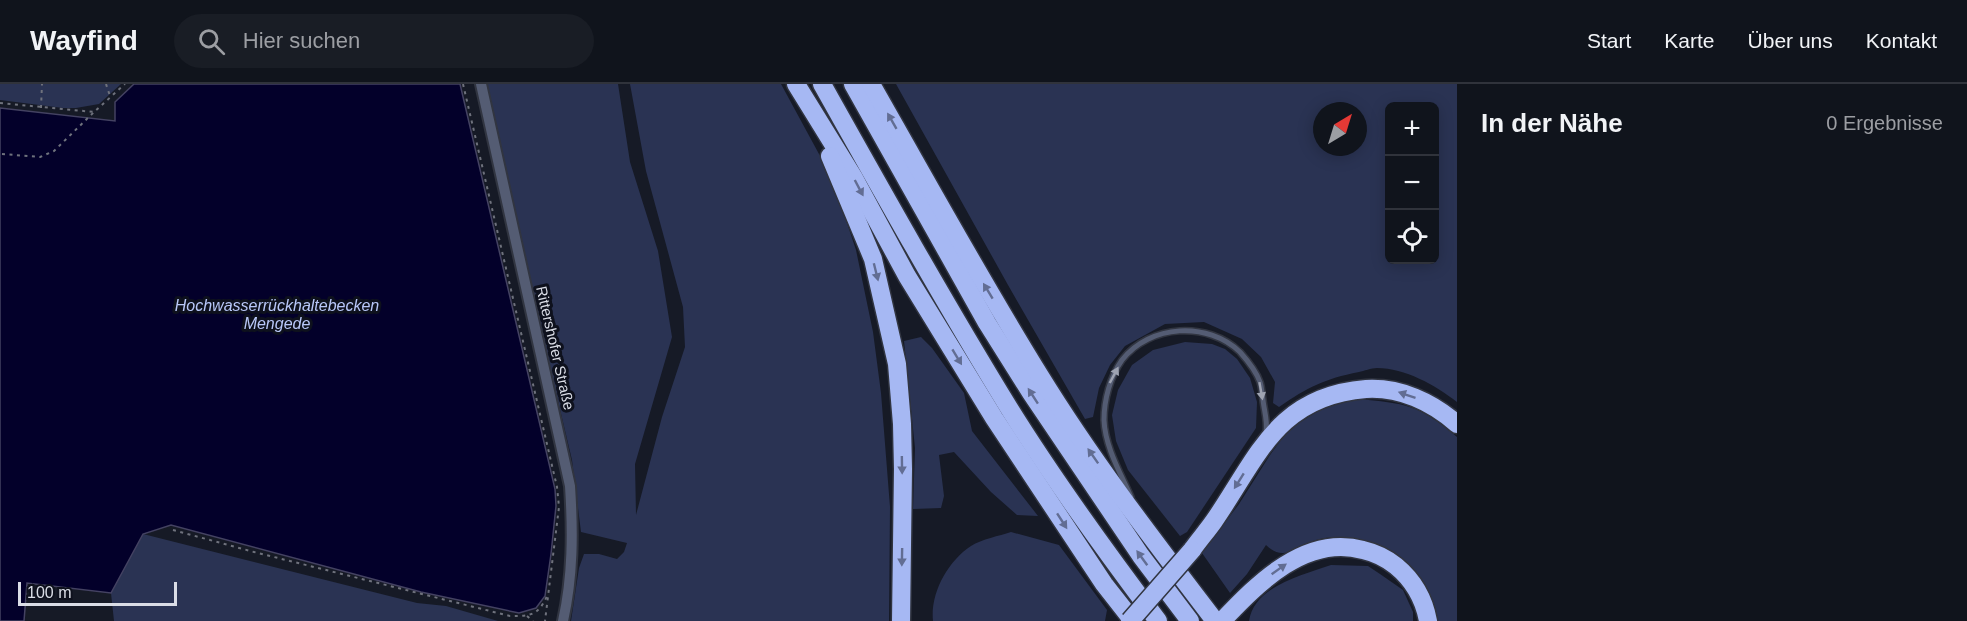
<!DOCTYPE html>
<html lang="de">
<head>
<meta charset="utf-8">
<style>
  body { margin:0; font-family:Helvetica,sans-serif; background:#191d25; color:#f1f3f6 }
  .controls { position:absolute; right:18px; top:18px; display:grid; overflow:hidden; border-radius:9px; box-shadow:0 3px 15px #0003 }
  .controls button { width:54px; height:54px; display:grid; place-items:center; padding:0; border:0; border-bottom:2px solid #30333b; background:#10141c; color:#f1f3f6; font:30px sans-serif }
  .compass { position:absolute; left:1313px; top:18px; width:54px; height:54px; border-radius:50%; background:#10141c; box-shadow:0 3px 15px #0003; rotate:38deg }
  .scale { position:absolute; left:18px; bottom:15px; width:159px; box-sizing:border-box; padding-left:6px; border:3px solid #dadde6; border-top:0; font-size:16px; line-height:21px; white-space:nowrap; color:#dadde6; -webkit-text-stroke:4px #0e111d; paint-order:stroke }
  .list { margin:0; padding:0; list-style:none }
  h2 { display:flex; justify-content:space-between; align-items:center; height:78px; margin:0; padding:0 24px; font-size:26px }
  h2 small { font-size:20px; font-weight:400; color:#9c9ea3 }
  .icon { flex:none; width:33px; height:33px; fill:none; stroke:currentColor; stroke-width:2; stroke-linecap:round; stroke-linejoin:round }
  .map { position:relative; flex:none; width:1457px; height:537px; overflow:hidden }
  header { display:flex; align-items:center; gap:36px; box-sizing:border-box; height:84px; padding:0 30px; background:#10141c; border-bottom:2px solid #30333b }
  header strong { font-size:28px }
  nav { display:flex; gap:33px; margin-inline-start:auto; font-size:21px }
  .search { width:420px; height:54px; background:#191d25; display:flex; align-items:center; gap:15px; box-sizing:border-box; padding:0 21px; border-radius:33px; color:#9c9ea3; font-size:22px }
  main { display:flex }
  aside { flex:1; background:#10141c }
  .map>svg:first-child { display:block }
  .green { fill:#2a3353; fill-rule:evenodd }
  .water { fill:#03002a; stroke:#444262; stroke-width:1.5 }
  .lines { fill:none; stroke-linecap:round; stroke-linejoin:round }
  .service-casing { stroke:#313541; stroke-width:8 }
  .minor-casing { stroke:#313541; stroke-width:14 }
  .motorway-casing { stroke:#313541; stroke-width:21 }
  .path { stroke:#6f727d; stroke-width:2; stroke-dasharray:3 4.5; stroke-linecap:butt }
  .service { stroke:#545c73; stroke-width:5 }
  .minor { stroke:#545c73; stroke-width:10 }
  .motorway { stroke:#a6b8f3; stroke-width:18 }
  .motorway-bridge-casing { stroke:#313541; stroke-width:21; stroke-linecap:butt }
  .motorway-bridge { stroke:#a6b8f3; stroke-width:18 }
  .oneway { fill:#626d93 }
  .oneway2 { fill:#9ea3b2 }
  .labels { text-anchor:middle; stroke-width:6; stroke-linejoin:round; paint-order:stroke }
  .street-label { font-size:15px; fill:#dadde6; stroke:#0e111d }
  .water-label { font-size:16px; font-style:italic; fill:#b8c7f8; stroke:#0e111d }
</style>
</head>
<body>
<header>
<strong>Wayfind</strong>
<div class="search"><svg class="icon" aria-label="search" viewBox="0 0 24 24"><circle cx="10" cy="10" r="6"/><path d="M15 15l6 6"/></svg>Hier suchen</div>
<nav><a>Start</a><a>Karte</a><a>Über uns</a><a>Kontakt</a></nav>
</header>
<main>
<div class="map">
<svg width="1457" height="537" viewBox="0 0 1457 537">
  <rect width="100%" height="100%" fill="#161a26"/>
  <g class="green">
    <path d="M0 0H121L99 20 76 24H63L0 16Z"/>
    <path d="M486 0H618L630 78 658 167 672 253 635 380 636 431 662 333 685 263 683 223 646 87 630 0H781L832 94 856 166 873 248 881 309 890 423 889 537H571L579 484 584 470H599L617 475 624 468 627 459 581 448 572 376 526 182Z"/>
    <path d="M896 0H1457V318C1435 301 1405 284 1377 284 1371 284 1364 287 1359 288 1324 295 1308 303 1279 323L1273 319 1275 298 1261 273 1242 255 1204 238 1165 240 1125 262 1110 281 1099 304 1093 333 1085 335 1008 201ZM1390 22H1434V176H1390ZM1322 27H1358V63H1322Z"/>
    <path d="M921 253 932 264 964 309 972 347 1038 432 1017 431 991 408 954 368 939 371 944 412 941 424 913 425 915 364 904 257Z"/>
    <path d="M1185 258 1212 260 1225 265 1237 275 1250 294 1257 318 1256 344 1187 448 1180 452 1128 386 1116 357 1112 331 1118 306 1132 281 1153 266Z"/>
    <path d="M1357 315C1405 319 1420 321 1457 353V537H1437C1432 520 1427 500 1414 487 1391 462 1350 446 1316 456 1297 462 1284 479 1266 461L1247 490 1230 509 1202 469 1239 420 1270 371 1289 345 1323 324Z"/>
    <path d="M1011 448 1059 461 1107 526 1105 537H933C930 509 948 477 971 462 982 455 999 452 1011 448Z"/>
    <path d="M143 450 417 519 446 522 498 537H114L111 509Z"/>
    <path d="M1331 481 1368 482 1380 490 1403 506 1413 528V537H1249C1254 502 1303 491 1331 481Z"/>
  </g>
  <path class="water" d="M134 0H460L555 405 556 422 551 470 545 512 536 524 519 529 421 508 171 441 143 450 111 509 27 499 24 537H0V24L115 37V18Z"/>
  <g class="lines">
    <defs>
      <path id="service" d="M1131 413C1121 390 1105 363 1104 336 1104 316 1110 293 1122 276 1150 240 1208 237 1240 268 1248 277 1256 287 1260 298 1262 304 1262 311 1263 316 1264 326 1268 338 1266 348"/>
      <path id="minor" d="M481 0 570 402C573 448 573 492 563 537"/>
      <g id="motorway">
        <path d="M796 0 854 94 907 192 994 334 1104 500 1133 537"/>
        <path d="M822 0C883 109 944 218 1009 324 1055 398 1106 468 1158 537"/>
        <path d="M853 0 987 239 1031 309 1141 472 1190 537"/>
        <path d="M871 0C927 98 981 197 1040 292 1093 378 1154 457 1215 537"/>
        <path d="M830 72 873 175 897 280 902 340 903 385 901 537"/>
        <path d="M1192 466C1199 456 1207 447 1214 437 1258 373 1277 312 1366 305 1400 303 1432 318 1457 340"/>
        <path d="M1222 537C1258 499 1306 450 1363 466 1376 469 1386 474 1396 482 1413 496 1424 515 1428 537"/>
      </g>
    </defs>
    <use href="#service" class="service-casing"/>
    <use href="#minor" class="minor-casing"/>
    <use href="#motorway" class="motorway-casing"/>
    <g class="path">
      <path d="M106 0 110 12"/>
      <path d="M463 0 557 403 559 423 545 537"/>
      <path d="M0 19 94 28 125 0"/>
      <path d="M41 24 42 0"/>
      <path d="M2 70 40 73 54 67 94 28"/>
      <path d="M173 446 254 468 510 532C530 532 538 532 547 512"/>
      <path d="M527 532 533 537"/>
    </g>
    <use href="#service" class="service"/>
    <use href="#minor" class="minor"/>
    <use href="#motorway" class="motorway"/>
    <defs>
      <path id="motorway-bridge" d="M1130 537 1192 466"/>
    </defs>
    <use href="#motorway-bridge" class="motorway-bridge-casing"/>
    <use href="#motorway-bridge" class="motorway-bridge"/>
  </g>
  <defs><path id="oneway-solid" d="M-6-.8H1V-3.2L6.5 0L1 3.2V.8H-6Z" transform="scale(1.5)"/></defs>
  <g class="oneway">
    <use href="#oneway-solid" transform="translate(892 37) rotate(-120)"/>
    <use href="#oneway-solid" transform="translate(859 104) rotate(62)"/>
    <use href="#oneway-solid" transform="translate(876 188) rotate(76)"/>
    <use href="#oneway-solid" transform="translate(988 207) rotate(-121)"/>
    <use href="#oneway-solid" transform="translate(957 273) rotate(59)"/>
    <use href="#oneway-solid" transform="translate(1407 311) rotate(-161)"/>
    <use href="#oneway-solid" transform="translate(1033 312) rotate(-123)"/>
    <use href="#oneway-solid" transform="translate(1093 372) rotate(-125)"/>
    <use href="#oneway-solid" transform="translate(902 381) rotate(89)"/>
    <use href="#oneway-solid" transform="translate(1239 397) rotate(122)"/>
    <use href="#oneway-solid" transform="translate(1062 437) rotate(57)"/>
    <use href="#oneway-solid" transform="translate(902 473) rotate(91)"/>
    <use href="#oneway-solid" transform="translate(1142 474) rotate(-126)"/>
    <use href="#oneway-solid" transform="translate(1279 485) rotate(-35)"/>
  </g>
  <g class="oneway2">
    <use href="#oneway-solid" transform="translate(1114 291) rotate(-62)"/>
    <use href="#oneway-solid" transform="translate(1261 307) rotate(80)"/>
  </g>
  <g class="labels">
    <g class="street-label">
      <text transform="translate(555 264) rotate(77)" y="5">Rittershofer Straße</text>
    </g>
    <g class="water-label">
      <text x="277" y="227">Hochwasserrückhaltebecken<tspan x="277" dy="18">Mengede</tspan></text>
    </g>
  </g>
</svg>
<div class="controls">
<button>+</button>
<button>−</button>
<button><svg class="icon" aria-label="locate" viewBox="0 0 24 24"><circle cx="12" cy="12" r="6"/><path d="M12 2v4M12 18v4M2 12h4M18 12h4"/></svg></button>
</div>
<svg class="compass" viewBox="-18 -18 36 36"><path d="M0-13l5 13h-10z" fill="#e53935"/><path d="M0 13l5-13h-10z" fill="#9c9ea3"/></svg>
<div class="scale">100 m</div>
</div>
<aside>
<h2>In der Nähe<small>0 Ergebnisse</small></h2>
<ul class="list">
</ul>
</aside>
</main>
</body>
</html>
